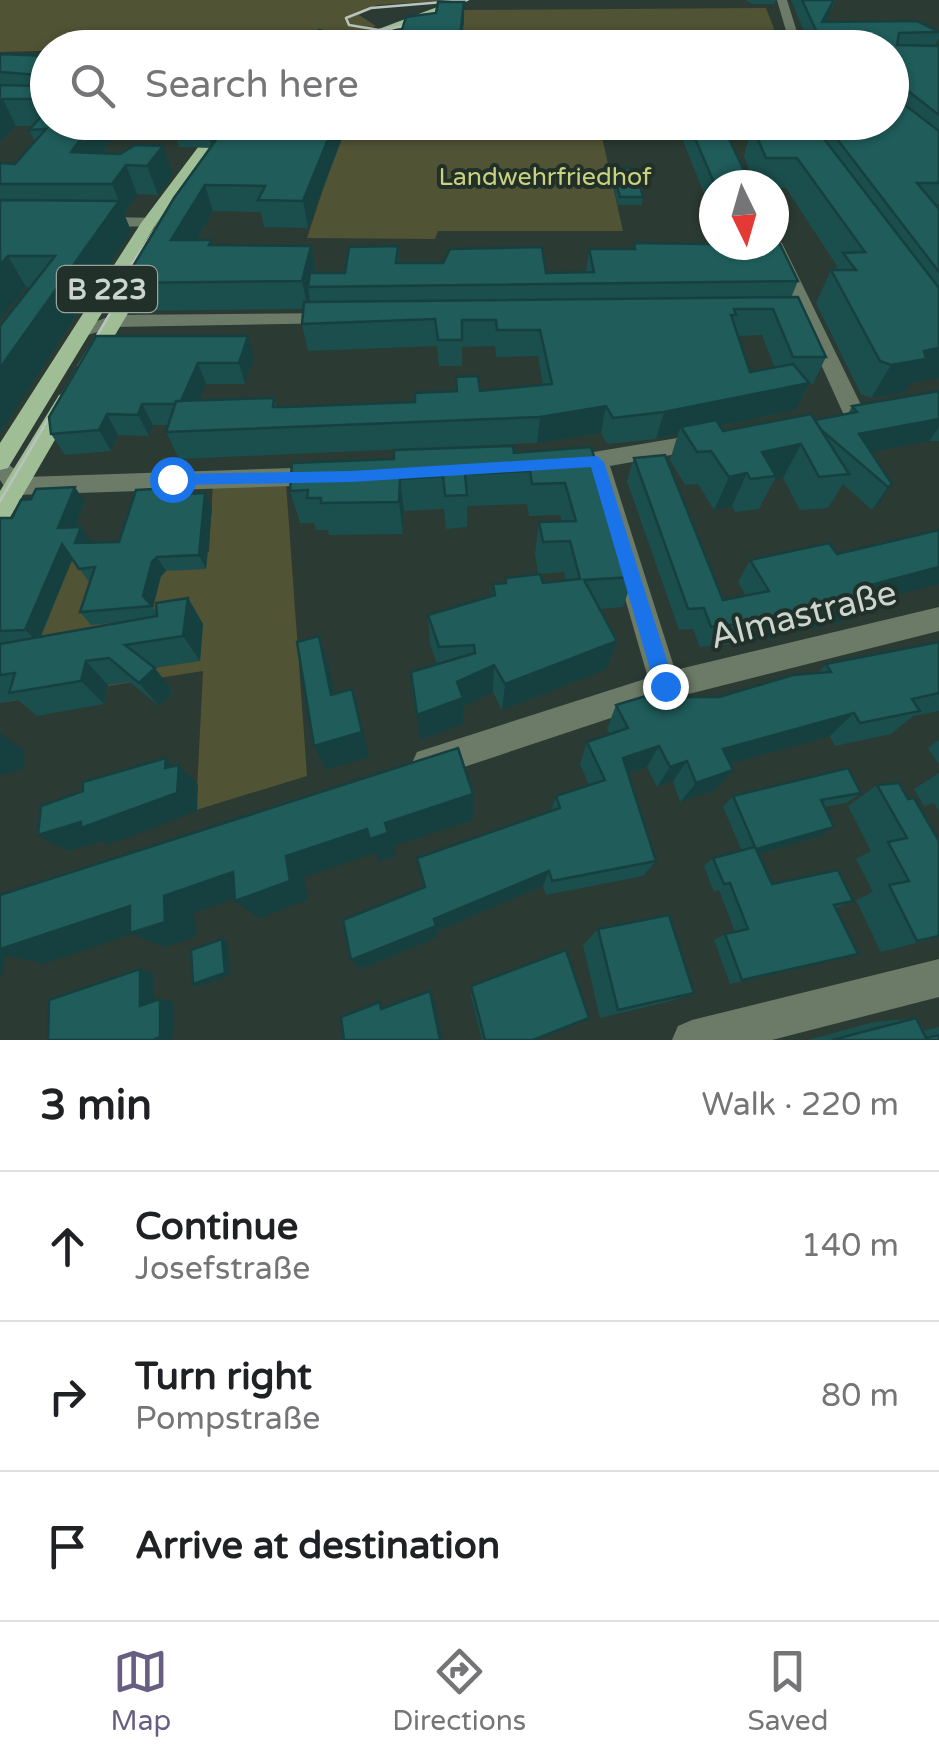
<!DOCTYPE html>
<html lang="en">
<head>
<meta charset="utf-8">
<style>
  body { margin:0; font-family:"Varela Round",sans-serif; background:#f2f2f2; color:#202124 }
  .compass { position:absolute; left:699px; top:170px; width:90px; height:90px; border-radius:50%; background:#fff; box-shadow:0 2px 8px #0004; rotate:175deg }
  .stop { position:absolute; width:30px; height:30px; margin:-22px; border:8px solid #1a73e8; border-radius:50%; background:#fff }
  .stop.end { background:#1a73e8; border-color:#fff; box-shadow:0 2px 10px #0008 }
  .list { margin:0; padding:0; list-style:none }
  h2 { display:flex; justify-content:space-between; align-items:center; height:130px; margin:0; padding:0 40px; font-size:42px }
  h2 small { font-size:32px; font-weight:400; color:#757577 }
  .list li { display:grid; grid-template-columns:65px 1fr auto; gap:30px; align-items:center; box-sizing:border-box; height:150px; padding:0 40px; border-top:2px solid #e0e0e0 }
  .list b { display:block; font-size:38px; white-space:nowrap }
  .list p { margin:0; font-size:32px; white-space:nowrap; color:#757577 }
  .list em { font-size:32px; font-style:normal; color:#757577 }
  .icon { flex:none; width:55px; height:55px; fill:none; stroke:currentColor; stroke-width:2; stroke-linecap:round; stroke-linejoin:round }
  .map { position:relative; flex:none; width:939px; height:1040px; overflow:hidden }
  .search { position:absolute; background:#fff; box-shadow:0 2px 8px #0004; left:30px; right:30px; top:30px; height:110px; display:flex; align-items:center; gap:25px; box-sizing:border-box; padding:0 35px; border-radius:55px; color:#757577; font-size:38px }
  .sheet { height:580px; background:#fff }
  nav { display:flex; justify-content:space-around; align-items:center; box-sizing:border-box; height:140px; border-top:2px solid #e0e0e0; background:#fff; font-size:28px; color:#757577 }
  nav a { display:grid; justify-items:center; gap:5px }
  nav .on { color:#685e81 }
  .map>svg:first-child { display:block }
  .green { fill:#515335 }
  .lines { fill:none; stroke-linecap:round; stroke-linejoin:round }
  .minor { fill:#6b7b67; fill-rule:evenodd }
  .major { fill:#9fbe96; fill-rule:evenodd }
  .tram { stroke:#b9c3bd; stroke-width:2.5 }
  .wall { fill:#1b4f4d; fill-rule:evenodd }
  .shaded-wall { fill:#16403f }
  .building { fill:#1f5c5a; stroke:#16403f; stroke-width:2.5 }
  .route { fill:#1a73e8 }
  .labels { text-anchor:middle; stroke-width:8; stroke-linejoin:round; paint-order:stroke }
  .far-park-label { font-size:25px; fill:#cbd17e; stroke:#213029 }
  .shield { fill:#213029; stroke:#98a39d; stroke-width:2.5 }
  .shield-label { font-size:28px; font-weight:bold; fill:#cbd4cf }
  .near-street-label { font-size:35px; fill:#cbd4cf; stroke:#213029 }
</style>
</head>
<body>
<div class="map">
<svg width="939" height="1040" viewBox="0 0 939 1040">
  <rect width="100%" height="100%" fill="#2b3a33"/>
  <g class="green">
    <path d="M0 0H453L377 5 359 15 376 26 332 43 0 52Z"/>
    <path d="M766 8 781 47 462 43 463 10Z"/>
    <path d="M271 122 346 129 349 122H661L667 138 602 137 623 231H438L435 239 307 238 331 165Z"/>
    <path d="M286 483 307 776 196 810 203 671 0 703V562L209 552 213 484Z"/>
  </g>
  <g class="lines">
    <g class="minor">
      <path d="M777 0H787L802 48H791Z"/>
      <path d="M796 122 791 129 717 127 710 123Z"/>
      <path d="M172 218 180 223 178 226 95 227 87 222 95 217Z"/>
      <path d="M774 238 782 243 865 413 862 418 854 420 843 413 767 245H774Z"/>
      <path d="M337 313 344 315V323L114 327 81 337 71 331 113 315Z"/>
      <path d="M707 433 718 441 715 447 610 466 675 670 939 607V631L665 700 428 779 417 774 412 763 417 752 648 678 588 470 564 475 552 466 564 457Z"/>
      <path d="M0 458 25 477 325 467 337 476 325 485 16 495 8 492 0 480Z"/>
      <path d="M939 959V997L772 1040H672L678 1026 692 1020Z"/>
    </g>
    <g class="major">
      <path d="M456 0H470L345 48H328Z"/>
      <path d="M217 122H230L156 224 8 468 0 470V443L141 223Z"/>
      <path d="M140 263 155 267 94 371H80L77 366Z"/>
      <path d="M67 393 78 400 9 519 0 522V491L59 395Z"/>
    </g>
    <g class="tram">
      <path d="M405 26 379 30 349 25 346 18 371 8 467 0"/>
      <path d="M128 270 183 187"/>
      <path d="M0 501 139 264"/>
    </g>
  </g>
  <g class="wall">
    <path d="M745 0H776L774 4H752Z"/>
    <path d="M791 0H836L825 22 939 32V38L935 46H939V204H935L939 209V378L911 383 905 392 871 398 861 394 816 303 831 270H835L837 266 786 188H774V185H755L744 156 752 126 759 127 760 122H892V48H811Z"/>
    <path d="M464 2 462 48H307L401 33 436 13Z"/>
    <path d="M0 54 48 56V122H227L228 124 229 122H342L344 133 308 228 264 227 261 212 213 211 197 240 213 246H311L316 273H345L398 246 399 263 546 273 586 272 589 249H632L634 243 798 281 791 298 826 357 813 384H809L796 410 720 426 723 431 815 420 848 414 852 406 939 391V441H929L871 452 892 484 872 510 843 484 828 508 800 510 783 478 774 480 759 509 735 512 732 506 714 510 698 484 685 485 670 460 678 434 656 439 607 444 601 433 537 443 179 459 166 432 168 425H153L149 436 118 435 111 451 65 455 51 434 96 336 254 357 245 384H206L199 400 274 398 277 407 415 402 456 391V377L480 391 543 385 538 356 496 357 495 346 462 347V366H439L437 346 308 351 302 324 303 309 136 311 123 283 211 148 179 147 177 140H165L163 135 115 134 103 153 120 154 173 175 158 195 137 194 124 214 131 231 0 433V326L31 287H26L0 320V163L15 164 35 142 29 130 32 126H16L0 142ZM762 335 775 368 750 372 738 336Z"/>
    <rect x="405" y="122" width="19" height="4"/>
    <path d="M682 122H721L714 185V218L683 141 685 131Z"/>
    <path d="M612 168 643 197 642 205H618L611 175Z"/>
    <path d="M591 447 633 577 623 607 599 609 617 641 607 669 502 710 493 692 463 706V724L420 740 437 664 430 644 428 615 492 596 493 584 505 583 506 578 543 583 566 580 564 572 538 574 535 554 539 522H562L560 515 529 516 527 504 467 506V527L446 529 444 509 404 511 403 534 329 535 328 530H316L314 523H300L290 491 394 459 514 453Z"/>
    <path d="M634 458 723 600 746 596 738 582 750 560 837 554 913 590 869 602 856 618 753 642 700 647 693 629 679 630 627 481Z"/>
    <path d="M205 493 212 507 206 569 166 571 161 576 153 607 157 613 188 598 203 624 200 661 154 668 173 692 159 706 130 682 108 685 104 704 37 716 18 700 0 703V518H12L85 502 75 527H81L91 543 119 542 191 494ZM72 559 90 583 80 612 91 625 120 622 41 637Z"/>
    <path d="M939 642V711L913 716 891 734 835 746 830 736 730 763 715 790 680 802 673 781 657 787 647 767 628 773 656 861 643 876 546 895 543 886 437 931 438 937 360 969 351 960 425 887 551 811 556 796 589 785 580 764 587 742 610 734 607 729 616 705 685 697H719L818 673 826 664Z"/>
    <path d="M939 740V765L928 748Z"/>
    <path d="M939 773V811L934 803 924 806 914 789Z"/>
    <path d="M877 785 908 799 939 841V937L881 952 856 900 873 892 856 859 871 851 848 806Z"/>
    <path d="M861 793 846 803 824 807 820 836 759 854 772 884 853 901 836 908 858 954 730 984 714 940 725 934 735 932 719 890 714 892 704 866 713 858 742 851 723 807 733 796Z"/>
    <path d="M598 929 694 993 667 1002 600 1018 583 945Z"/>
    <path d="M471 986 535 1040H482L471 996Z"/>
    <path d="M916 1018 923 1031 939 1027V1040H808L874 1022Z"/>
  </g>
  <g class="shaded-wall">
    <path d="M834 0 829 16 818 35 822 22Z"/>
    <path d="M464 2V23L460 48V37Z"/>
    <path d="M3 99 16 126 0 142V101Z"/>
    <path d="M93 122H111L115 134 84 181 71 152Z"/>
    <path d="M205 122H227L228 125 212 148Z"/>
    <path d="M332 122H342L344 133 308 228 303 201Z"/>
    <path d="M163 146 173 175 158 195 147 166Z"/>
    <path d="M126 165 137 194 124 214 112 184Z"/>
    <path d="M205 185 213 211 181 268 171 240Z"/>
    <path d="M119 201 131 231 0 433V368Z"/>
    <path d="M311 246 316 274 308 287 310 300 308 309 302 281Z"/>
    <path d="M8 256 26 287 0 320V265Z"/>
    <path d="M248 336 254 357 245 384 239 363Z"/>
    <path d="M939 348V378L911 383 905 392 871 398 891 365 924 351Z"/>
    <path d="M198 363 206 384 189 425 180 404Z"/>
    <path d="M809 383 796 410 685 433 681 427 678 434 656 439 664 412Z"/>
    <path d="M142 404 153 425 149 436 138 415Z"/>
    <path d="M606 406 601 433 537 443 540 417Z"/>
    <path d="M107 414 118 435 111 451 99 430Z"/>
    <path d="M939 419V427L929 441 852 456 859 434Z"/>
    <path d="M801 444 783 478 774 480 776 476 762 452Z"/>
    <path d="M747 473 732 506 714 510 729 477Z"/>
    <path d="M400 479 404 511 403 534 399 502Z"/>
    <path d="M892 484 876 507 872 510 888 487Z"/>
    <path d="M75 487 85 502 69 542 58 528Z"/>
    <path d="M205 493 212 507 206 569 199 555Z"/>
    <path d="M81 527 91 541 85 557 75 543Z"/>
    <path d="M62 544 73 558 38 642 25 630Z"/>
    <path d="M157 557 166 571 161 576 153 607 143 596 152 562Z"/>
    <path d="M939 567V584L869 602 856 618 753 642 766 621 867 586Z"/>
    <path d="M188 598 203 624 200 661 183 636Z"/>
    <path d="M319 636 329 666 341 722 331 695Z"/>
    <path d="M617 641 607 669 502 710 505 684Z"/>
    <path d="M86 661 108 685 104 704 81 681Z"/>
    <path d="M494 665 493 692 463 706V724L420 740 417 715 457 682Z"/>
    <path d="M155 668 173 692 159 706 139 683Z"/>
    <path d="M352 689 360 716 369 757 326 770 314 746Z"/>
    <path d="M854 713 830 736 706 770 723 749Z"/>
    <path d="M0 733 25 751 23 769 0 775Z"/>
    <path d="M659 746 647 767 613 778 623 758Z"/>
    <path d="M166 758 179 771V765L198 785 197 811 108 845 102 841 68 851 38 835 165 768Z"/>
    <path d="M687 761 673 781 657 787 670 767Z"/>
    <path d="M733 770 715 790 680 802 696 783Z"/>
    <path d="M473 794V820L393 846 396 856 379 861 375 853 304 877 308 900 259 918 235 901 286 856Z"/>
    <path d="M834 827 820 836 745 858 756 849Z"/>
    <path d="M549 871 543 886 437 931 434 919Z"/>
    <path d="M233 872 256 891 194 913 196 937 165 947 131 934 43 964 11 956 3 958 4 973 0 975V930L130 906Z"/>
    <path d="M436 926 438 937 360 969 351 960Z"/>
    <path d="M222 939 227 942 230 975 199 986 193 984Z"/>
    <path d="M140 969 153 973 154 1009 140 1006Z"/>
    <path d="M430 991 434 1000 443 1040H440Z"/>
    <path d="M160 999 173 1002V1038L169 1040H153Z"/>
  </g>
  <g class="building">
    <path d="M802 0H834L822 22 917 21 939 32 899 33 897 45 939 46V115L903 87H897V99L939 131V183H917L939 209V272L824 122H892V48H824Z"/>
    <path d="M438 2H464L460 37H430L429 48H307L319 30 356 40 373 33H401L406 17 436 13Z"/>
    <path d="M193 38 212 40 211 46 216 48H112V46Z"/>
    <path d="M0 54 48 56 40 62H48V99H3L0 101V85L36 86 40 75 0 72Z"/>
    <path d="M48 109V122H93L71 152 120 154 135 145 163 146 147 166 126 165 112 184H0V163L15 164 46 129 29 130Z"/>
    <path d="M229 122H335L303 201 258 200 265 186 205 185 171 240H212L209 245 311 246 302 281 123 283 174 198Z"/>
    <path d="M688 122H721L751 185H715Z"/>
    <path d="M777 122H811L939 288V348L924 351 926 359 891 365 880 361 831 270H856L843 253 865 252 797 158H766L752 126 780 127Z"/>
    <path d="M612 168H635L643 197H620Z"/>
    <path d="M0 200 119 201 0 368V326L55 256H8L0 265Z"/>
    <path d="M774 232 798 281 308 287 310 273H345L349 247 398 246 396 263H443L450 249 542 247 546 273 594 272 589 249H635L634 243 774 245Z"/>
    <path d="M798 297 826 357H793L773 309H734L736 315H731L750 372 793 364 809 383 664 412 613 418 606 406 540 417 166 432 176 401 274 398 273 407H286L415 402V393L457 391 456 377 478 376 480 391 552 384 540 330H497L496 320H462V340H438L435 319 302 324 304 302Z"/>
    <path d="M96 336H248L239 363H198L181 401H176L175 404H142L138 415 107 414 99 430 51 434 49 417Z"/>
    <path d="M939 391V419L859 434 892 484 888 487 819 428 815 420 857 412 852 406Z"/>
    <path d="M811 414 849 474 819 477 801 444 762 452 776 476 750 479 747 473 729 477 711 451 697 452 681 427 716 420 723 431Z"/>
    <path d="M513 446 514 453 591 447 633 577 584 580 617 641 505 684 494 665 457 682 463 698 417 715 411 672 475 653 474 645 439 647 428 615 495 595 493 584 506 583V578L540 574 543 583 580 579 570 541 543 542 539 522 576 521 565 483 532 484 530 471 465 474 467 495 445 496 443 476 400 479 399 502 321 503V498H307L308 490 290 491 292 463 394 459V450Z"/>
    <path d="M665 455 723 600 769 591 750 560 829 543 837 554 939 530V567L867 586 874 597 766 621 711 627 704 608 688 609 634 458Z"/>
    <path d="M75 487 58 528 81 527 75 543 119 542 136 490 188 487 187 494 205 493 199 555 157 557 152 562 143 596 152 606 80 612 95 567 79 569 62 544 25 630 0 631V518H12L21 500 31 499 36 489Z"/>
    <path d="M188 598 183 636 125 645 155 668 139 683 109 658 86 661 81 681 9 693 15 673 0 675V644L157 616 156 603Z"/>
    <path d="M319 636 331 695 352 689 362 732 314 746 297 642Z"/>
    <path d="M939 642V693L912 699 920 711 860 723 854 713 723 749 733 770 696 783 687 761 670 767 659 746 623 758 656 861 552 881 549 871 434 919 436 926 351 960 343 920 425 887 417 858 560 808 556 796 605 780 587 742 628 728 616 705 679 686 685 697H719L793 675 831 672 826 664Z"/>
    <path d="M458 748 473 794 385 823 388 833 370 839 367 829 286 856 290 881 235 901 233 872 164 896 165 922 130 933V906L0 949V895Z"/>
    <path d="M166 758 165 768 179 765 177 793 81 828V822L38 835 41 806 83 791V782Z"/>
    <path d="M848 768 861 793 821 800 834 827 756 849 772 884 838 870 853 901 834 905 858 954 742 980 725 934 748 929 730 883 724 884 713 858 755 847 733 796Z"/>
    <path d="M899 783 908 799 914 798 939 841V936L917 941 889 885 909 881 888 842 907 838 877 785Z"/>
    <path d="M669 915 694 993 618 1010 598 929Z"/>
    <path d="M222 939 225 973 193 984 191 950Z"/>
    <path d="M566 950 589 1018 533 1040H485L471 986Z"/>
    <path d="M140 969V1006L160 999V1037L153 1040H48L49 1000Z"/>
    <path d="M430 991 440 1040H344L341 1017 380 1002 381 1009Z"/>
    <path d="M916 1018 926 1038 939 1035V1040H832Z"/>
  </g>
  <path class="route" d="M597 456 604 462 675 686 665 695 655 686 591 467 351 482 172 485 164 479 172 474 351 471Z"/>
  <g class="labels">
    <g class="far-park-label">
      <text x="545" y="185">Landwehrfriedhof</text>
    </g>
    <rect class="shield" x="57" y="266" width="100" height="46" rx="8"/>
    <g class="shield-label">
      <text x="107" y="299">B 223</text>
    </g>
    <g class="near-street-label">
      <text transform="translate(803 614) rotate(-14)" y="12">Almastraße</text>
    </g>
  </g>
</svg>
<svg class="compass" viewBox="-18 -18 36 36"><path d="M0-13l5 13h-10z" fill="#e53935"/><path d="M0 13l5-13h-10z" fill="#757577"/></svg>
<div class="stop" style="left:172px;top:479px"></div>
<div class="stop end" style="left:665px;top:686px"></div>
<div class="search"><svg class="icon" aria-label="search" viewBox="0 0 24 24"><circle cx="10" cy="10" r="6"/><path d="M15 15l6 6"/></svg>Search here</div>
</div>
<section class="sheet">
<h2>3 min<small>Walk · 220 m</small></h2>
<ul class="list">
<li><svg class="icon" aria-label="ahead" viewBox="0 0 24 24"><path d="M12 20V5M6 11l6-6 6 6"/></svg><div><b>Continue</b><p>Josefstraße</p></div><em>140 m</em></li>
<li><svg class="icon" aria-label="right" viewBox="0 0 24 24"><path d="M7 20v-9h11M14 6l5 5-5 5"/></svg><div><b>Turn right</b><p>Pompstraße</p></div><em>80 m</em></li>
<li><svg class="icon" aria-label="arrive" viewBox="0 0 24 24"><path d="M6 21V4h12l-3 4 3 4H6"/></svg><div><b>Arrive at destination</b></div></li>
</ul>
</section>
<nav>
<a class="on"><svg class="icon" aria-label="map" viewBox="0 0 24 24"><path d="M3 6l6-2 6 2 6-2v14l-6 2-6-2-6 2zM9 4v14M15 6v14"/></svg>Map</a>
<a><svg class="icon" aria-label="directions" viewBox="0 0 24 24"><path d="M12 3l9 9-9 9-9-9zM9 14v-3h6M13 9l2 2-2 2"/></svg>Directions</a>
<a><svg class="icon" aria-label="saved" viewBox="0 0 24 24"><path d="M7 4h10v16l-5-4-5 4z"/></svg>Saved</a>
</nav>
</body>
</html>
